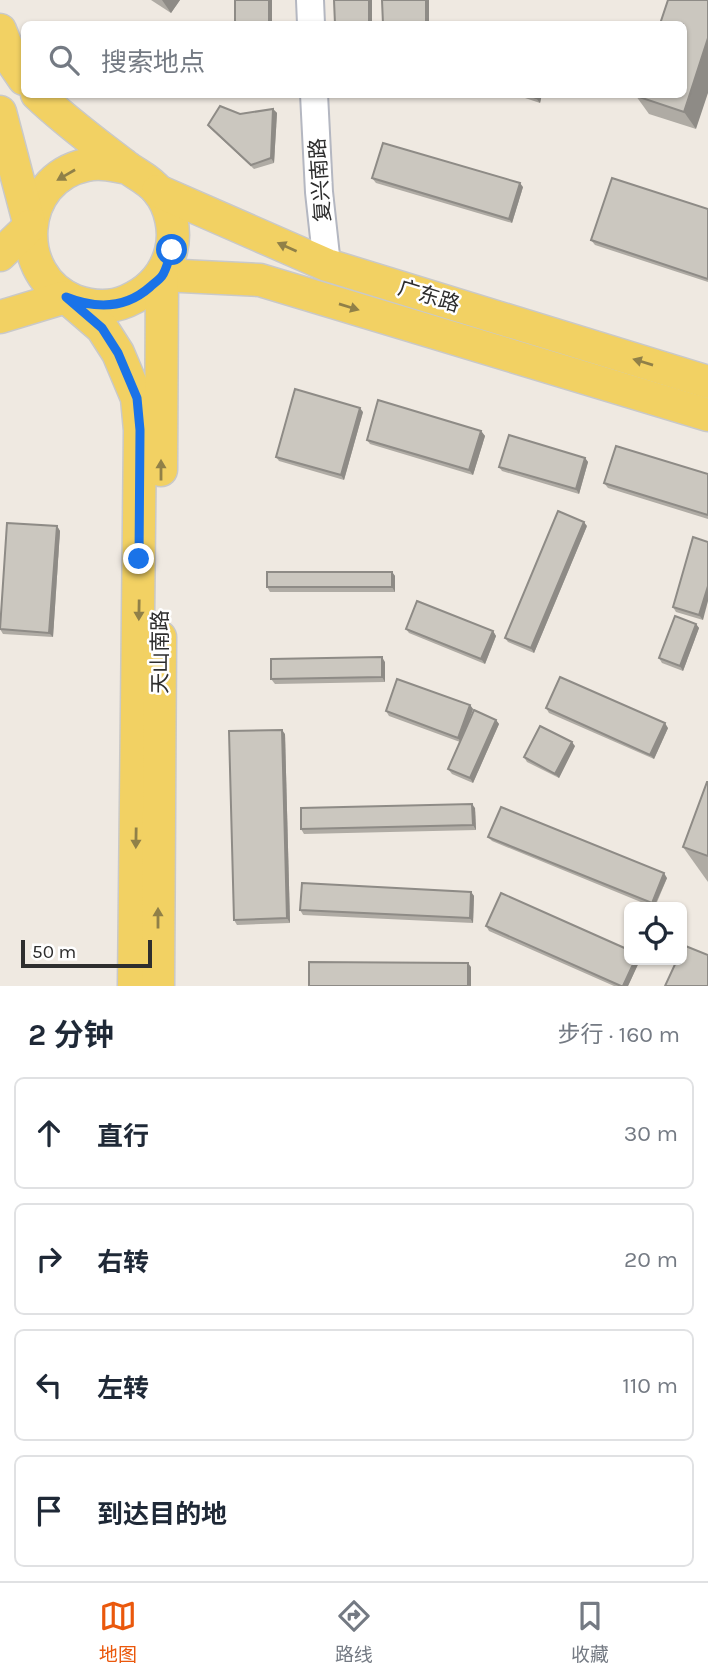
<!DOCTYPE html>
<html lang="zh">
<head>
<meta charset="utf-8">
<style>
  body { margin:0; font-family:Karla,"Noto Sans SC",sans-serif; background:#f6f6f7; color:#1f2937 }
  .controls { position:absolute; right:21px; bottom:21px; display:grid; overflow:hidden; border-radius:10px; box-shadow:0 2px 5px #0004 }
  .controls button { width:63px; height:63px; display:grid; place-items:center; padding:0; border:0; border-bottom:2px solid #e0e1e3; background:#fff; color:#1f2937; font:35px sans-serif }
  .scale { position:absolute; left:21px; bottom:18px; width:131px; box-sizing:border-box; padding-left:7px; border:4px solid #2e2e2e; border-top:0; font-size:19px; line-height:24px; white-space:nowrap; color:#2e2e2e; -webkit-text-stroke:5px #fff; paint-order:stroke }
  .stop { position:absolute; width:21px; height:21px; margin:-16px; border:5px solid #1a73e8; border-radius:50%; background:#fff }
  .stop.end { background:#1a73e8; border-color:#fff; box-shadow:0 2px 7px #0008 }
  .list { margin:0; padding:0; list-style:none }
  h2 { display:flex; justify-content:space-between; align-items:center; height:91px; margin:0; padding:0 28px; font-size:30px }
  h2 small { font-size:23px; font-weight:400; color:#747a83 }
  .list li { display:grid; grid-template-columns:46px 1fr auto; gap:21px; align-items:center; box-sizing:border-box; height:112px; margin:0 14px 14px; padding:0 14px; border:2px solid #e0e1e3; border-radius:10px }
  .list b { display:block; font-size:26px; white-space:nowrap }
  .list em { font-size:23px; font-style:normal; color:#747a83 }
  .icon { flex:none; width:38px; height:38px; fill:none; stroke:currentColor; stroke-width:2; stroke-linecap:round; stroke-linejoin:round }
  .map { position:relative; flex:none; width:708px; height:986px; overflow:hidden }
  .search { position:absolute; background:#fff; box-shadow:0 2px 5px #0004; left:21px; right:21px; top:21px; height:77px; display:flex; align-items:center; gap:18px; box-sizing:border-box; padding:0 24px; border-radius:10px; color:#747a83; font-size:26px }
  .sheet { height:595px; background:#fff }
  nav { display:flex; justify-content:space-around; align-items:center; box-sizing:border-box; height:98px; border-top:2px solid #e0e1e3; background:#fff; font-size:19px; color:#747a83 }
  nav a { display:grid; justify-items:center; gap:4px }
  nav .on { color:#ea580c }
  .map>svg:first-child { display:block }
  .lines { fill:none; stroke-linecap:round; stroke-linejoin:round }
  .minor-casing { stroke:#b4b7c1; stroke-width:30 }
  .major-casing { stroke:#c9c9c9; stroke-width:35 }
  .minor { stroke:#fff; stroke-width:26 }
  .major { stroke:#f2d163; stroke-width:32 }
  .wall { fill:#afaba4 }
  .shaded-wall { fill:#8e8b86 }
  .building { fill:#cbc7bf; stroke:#8e8b86; stroke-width:2 }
  .oneway { fill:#908048 }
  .route { stroke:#1a73e8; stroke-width:9 }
  .labels { text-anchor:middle; stroke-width:5; stroke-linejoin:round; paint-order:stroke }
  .street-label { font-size:21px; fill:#2e2e2e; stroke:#fff }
</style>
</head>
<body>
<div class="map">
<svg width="708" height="986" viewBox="0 0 708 986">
  <rect width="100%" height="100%" fill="#efe9e1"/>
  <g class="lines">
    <defs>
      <g id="minor">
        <path d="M310 0 311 24"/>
        <path d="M314 94 319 192 327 265"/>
      </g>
      <g id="major">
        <path d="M0 30 13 63 24 79"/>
        <path d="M37 94C64 120 94 142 124 165 135 174 149 179 158 191 171 207 176 231 171 251 165 275 150 291 127 301 111 308 92 307 75 301 12 276 18 179 86 165 100 162 114 165 128 168"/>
        <path d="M0 112 30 226"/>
        <path d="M158 191 327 265 708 382"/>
        <path d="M0 255 30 226"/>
        <path d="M162 275 260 280 708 415"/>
        <path d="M0 317 66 297 102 328 118 353 137 398 140 430 134 986"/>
        <path d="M161 470 162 275"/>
        <path d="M158 986 160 637"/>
      </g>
    </defs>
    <use href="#minor" class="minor-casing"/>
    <use href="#major" class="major-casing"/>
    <use href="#minor" class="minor"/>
    <use href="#major" class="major"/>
  </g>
  <g class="wall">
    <path d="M151 0H180L171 13Z"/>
    <path d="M239 94H274L275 96 240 97Z"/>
    <path d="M513 94H542L540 103Z"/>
    <path d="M683 94 696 129 649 114 636 96Z"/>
    <path d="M273 109 277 113 274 163 254 169 211 129 208 125 240 114Z"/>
    <path d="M372 178 523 187 512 223 376 183Z"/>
    <path d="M708 209V282L595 245 591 240Z"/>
    <path d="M363 412 344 480 279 461 276 457Z"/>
    <path d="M481 431 485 436 473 475 370 444 367 440Z"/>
    <path d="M585 458 588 462 579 494 502 471 499 467Z"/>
    <path d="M708 474V519L608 488 604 483Z"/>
    <path d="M57 526 60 531 53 637 3 634 0 629Z"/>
    <path d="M587 526 534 653 508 642 505 638Z"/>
    <path d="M708 542 703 620 676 612 673 607Z"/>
    <path d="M392 572 395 576V592H270L267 587Z"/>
    <path d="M696 624 699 628 683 671 662 663 659 658Z"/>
    <path d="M406 629 493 631 496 636 485 664 409 633Z"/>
    <path d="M385 662V682L275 684 271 679Z"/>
    <path d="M470 705 473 709 465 733 496 720 499 724 473 783 452 774 448 769 460 742 389 716 386 711Z"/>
    <path d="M546 708 668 728 654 759 549 713Z"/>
    <path d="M285 734 290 923 237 925 234 920Z"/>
    <path d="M575 746 559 778 527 762 524 757Z"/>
    <path d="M708 782V882L683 847Z"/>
    <path d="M475 808 476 830 304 834 301 829Z"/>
    <path d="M488 837 667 878 655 907H653L492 841Z"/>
    <path d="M471 892 474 896 473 923 303 915 300 910Z"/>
    <path d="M486 926 629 960H640L628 986H614L489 931Z"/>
  </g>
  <g class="shaded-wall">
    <path d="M162 0H180L171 13Z"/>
    <rect x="269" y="0" width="3" height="24"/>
    <rect x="369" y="0" width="3" height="24"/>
    <rect x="426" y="0" width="3" height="24"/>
    <path d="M708 38V93L696 129 684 112Z"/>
    <path d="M537 94H542L540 103 536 98Z"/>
    <path d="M273 109 277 113 274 163 271 158Z"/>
    <path d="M520 183 523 187 512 223 509 219Z"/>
    <path d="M360 408 363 412 344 480 341 475Z"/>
    <path d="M481 431 485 436 473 475 469 470Z"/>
    <path d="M585 458 588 462 579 494 576 489Z"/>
    <path d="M584 522 587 526 534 653 531 648Z"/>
    <path d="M57 526 60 531 53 637 49 633Z"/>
    <path d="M392 572 395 576V592L392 587Z"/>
    <path d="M708 586V601L703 620 699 615Z"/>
    <path d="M696 624 699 628 683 671 680 666Z"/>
    <path d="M493 631 496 636 485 664 481 659Z"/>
    <path d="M382 657 385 662V682L382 677Z"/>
    <path d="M470 705 473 709 461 742 458 738Z"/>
    <path d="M496 720 499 724 473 783 470 778Z"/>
    <path d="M665 723 668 728 654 759 650 755Z"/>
    <path d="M282 730 285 734 290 923 287 918Z"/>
    <path d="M572 742 575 746 559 778 555 774Z"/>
    <path d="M472 804 475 808 476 830 473 825Z"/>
    <path d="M664 873 667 878 654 907 652 903Z"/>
    <path d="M471 892 474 896 473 923 470 918Z"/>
    <path d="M635 960H640L628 986H623Z"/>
    <path d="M468 963 471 967V986H468Z"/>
  </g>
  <g class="building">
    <rect x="235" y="0" width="34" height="24"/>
    <path d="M334 0H369V24H335Z"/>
    <path d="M382 0H426V24H383Z"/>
    <path d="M668 0H708V38L684 112 636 96 637 94H683V24H660Z"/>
    <path d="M525 94H537L536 98Z"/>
    <path d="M220 106 240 114 273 109 271 158 251 165 208 125Z"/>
    <path d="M383 143 520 183 509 219 372 178Z"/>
    <path d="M612 178 708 209V279L591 240Z"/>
    <path d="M295 389 360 408 341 475 276 457Z"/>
    <path d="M378 400 481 431 469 470 367 440Z"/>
    <path d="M509 435 585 458 576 489 499 467Z"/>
    <path d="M616 446 708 474V515L604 483Z"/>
    <path d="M558 511 584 522 531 648 505 638Z"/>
    <path d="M7 523 57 526 49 633 0 629Z"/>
    <path d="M693 537 708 542V586L699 615 673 607Z"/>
    <rect x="267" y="572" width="125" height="15"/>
    <path d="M417 601 493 631 481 659 406 629Z"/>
    <path d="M675 616 696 624 680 666 659 658Z"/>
    <path d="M382 657V677L271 679V659Z"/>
    <path d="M560 677 665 723 650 755 546 708Z"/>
    <path d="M397 679 470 705 458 738 386 711Z"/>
    <path d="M474 710 496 720 470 778 448 769Z"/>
    <path d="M540 726 572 742 555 774 524 757Z"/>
    <path d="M282 730 287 918 234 920 229 731Z"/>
    <path d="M707 782H708V856L683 847Z"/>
    <path d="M472 804 473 825 301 829V808Z"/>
    <path d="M501 807 664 873 652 903 488 837Z"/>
    <path d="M302 883 471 892 470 918 300 910Z"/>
    <path d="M501 893 629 950V960H635L623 986H621L486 926Z"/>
    <path d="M683 945 708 955V986H665L677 960H682V948Z"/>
    <path d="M309 962 468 963V986H309Z"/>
  </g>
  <defs><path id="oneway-solid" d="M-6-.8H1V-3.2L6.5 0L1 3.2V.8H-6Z" transform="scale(1.75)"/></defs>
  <g class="oneway">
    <use href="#oneway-solid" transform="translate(66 175) rotate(150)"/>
    <use href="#oneway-solid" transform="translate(287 247) rotate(-156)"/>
    <use href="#oneway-solid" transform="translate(349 307) rotate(17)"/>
    <use href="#oneway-solid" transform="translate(643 362) rotate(-163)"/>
    <use href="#oneway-solid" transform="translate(161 470) rotate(-90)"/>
    <use href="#oneway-solid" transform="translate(139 610) rotate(91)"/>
    <use href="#oneway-solid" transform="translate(136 838) rotate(91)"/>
    <use href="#oneway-solid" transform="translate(158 918) rotate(-90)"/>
  </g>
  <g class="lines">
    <path class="route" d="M139 559 140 430 137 398 118 353 102 328 66 297C96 309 125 309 150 287 153 284 159 280 162 276 167 269 169 257 172 250"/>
  </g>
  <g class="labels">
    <g class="street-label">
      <text transform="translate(320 180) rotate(-94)" y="7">复兴南路</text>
      <text transform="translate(429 296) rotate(17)" y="7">广东路</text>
      <text transform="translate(160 652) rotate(-90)" y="7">天山南路</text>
    </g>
  </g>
</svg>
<div class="controls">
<button><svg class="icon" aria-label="locate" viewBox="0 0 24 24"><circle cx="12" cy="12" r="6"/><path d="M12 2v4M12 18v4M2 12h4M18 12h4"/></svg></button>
</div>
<div class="scale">50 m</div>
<div class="stop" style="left:172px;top:250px"></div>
<div class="stop end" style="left:139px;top:559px"></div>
<div class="search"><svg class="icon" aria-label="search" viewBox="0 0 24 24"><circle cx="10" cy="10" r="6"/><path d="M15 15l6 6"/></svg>搜索地点</div>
</div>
<section class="sheet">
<h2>2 分钟<small>步行 · 160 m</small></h2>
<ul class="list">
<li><svg class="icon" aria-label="ahead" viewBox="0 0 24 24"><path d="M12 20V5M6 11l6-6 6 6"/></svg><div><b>直行</b></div><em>30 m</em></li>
<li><svg class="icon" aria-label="right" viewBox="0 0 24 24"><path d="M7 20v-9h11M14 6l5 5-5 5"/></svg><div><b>右转</b></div><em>20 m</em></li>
<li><svg class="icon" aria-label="left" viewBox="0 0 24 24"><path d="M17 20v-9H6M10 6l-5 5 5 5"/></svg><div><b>左转</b></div><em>110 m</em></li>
<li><svg class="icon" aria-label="arrive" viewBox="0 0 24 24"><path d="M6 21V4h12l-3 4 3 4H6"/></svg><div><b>到达目的地</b></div></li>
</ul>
</section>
<nav>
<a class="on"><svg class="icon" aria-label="map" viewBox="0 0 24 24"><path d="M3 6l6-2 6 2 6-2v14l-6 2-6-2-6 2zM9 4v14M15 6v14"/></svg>地图</a>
<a><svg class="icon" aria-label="directions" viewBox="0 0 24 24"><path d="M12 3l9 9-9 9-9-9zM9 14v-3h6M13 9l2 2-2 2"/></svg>路线</a>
<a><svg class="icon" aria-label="saved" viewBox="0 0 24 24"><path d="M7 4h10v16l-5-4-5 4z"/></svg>收藏</a>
</nav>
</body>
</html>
